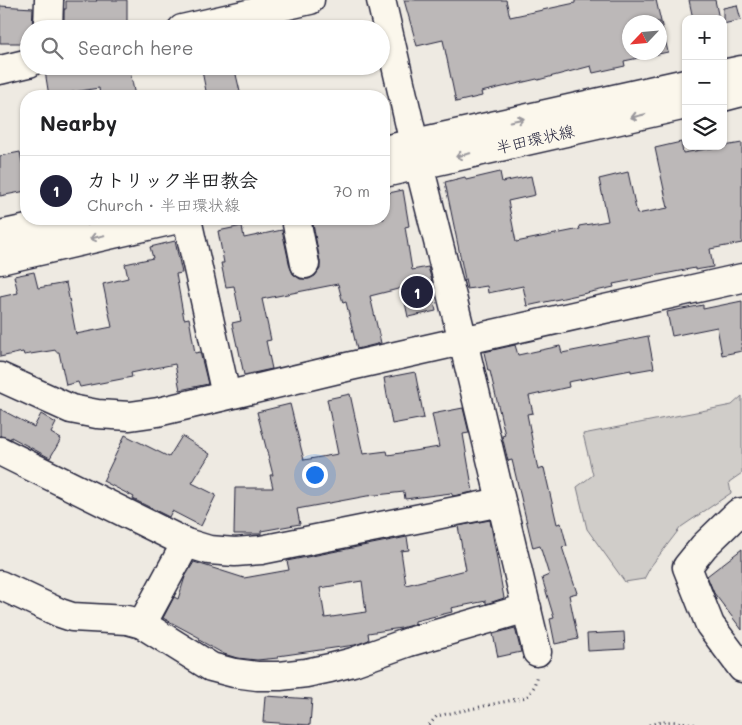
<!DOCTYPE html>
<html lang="en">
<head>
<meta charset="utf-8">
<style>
  body { margin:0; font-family:Mali,"Klee One",sans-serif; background:#f2f2f2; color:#202124 }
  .controls { position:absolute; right:15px; top:15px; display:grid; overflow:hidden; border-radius:10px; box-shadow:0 1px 4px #0004 }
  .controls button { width:45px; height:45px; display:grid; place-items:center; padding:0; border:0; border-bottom:1px solid #e0e0e0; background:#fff; color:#202124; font:25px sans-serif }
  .compass { position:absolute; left:622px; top:15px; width:45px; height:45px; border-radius:50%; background:#fff; box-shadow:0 1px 4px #0004; rotate:244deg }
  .you { position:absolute; left:314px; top:474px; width:18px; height:18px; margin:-12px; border:4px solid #fff; border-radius:50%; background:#1a73e8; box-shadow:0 0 0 8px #1a73e833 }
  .badge { display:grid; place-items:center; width:32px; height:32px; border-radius:50%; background:#22223b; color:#fff; font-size:16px; font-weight:700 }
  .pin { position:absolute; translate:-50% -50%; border:2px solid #fff; box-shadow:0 1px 5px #0006 }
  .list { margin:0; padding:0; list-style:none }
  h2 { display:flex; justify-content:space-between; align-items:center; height:65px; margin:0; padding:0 20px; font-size:21px }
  h2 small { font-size:16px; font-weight:400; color:#757577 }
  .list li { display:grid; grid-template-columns:32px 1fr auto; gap:15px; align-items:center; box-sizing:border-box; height:70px; padding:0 20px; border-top:1px solid #e0e0e0 }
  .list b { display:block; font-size:19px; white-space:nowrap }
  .list p { margin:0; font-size:16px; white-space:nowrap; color:#757577 }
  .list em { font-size:16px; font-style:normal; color:#757577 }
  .icon { flex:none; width:28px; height:28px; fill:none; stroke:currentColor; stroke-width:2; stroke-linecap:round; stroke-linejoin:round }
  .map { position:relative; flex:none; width:742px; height:725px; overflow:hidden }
  .search { position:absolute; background:#fff; box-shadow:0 1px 4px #0004; left:20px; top:20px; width:370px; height:55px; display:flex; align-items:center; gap:12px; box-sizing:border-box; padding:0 18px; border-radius:28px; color:#757577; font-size:19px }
  .panel { position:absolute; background:#fff; box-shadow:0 1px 4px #0004; left:20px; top:90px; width:370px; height:135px; border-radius:20px }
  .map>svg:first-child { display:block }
  .green { fill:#d0cdc9; stroke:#797882 }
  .building { fill:#bcb8b8; stroke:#22223b; fill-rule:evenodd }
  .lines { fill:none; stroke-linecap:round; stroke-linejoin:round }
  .minor-casing { stroke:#22223b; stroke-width:31 }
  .major-casing { stroke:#22223b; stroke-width:31 }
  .path { stroke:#22223b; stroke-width:3; stroke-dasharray:1 4; stroke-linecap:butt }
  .minor { stroke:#fbf7ec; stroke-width:28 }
  .major { stroke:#fbf7ec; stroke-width:28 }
  .oneway { stroke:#99979c }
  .labels { text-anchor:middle; stroke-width:5; stroke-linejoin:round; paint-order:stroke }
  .street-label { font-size:16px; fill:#22223b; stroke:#fbf7ec }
</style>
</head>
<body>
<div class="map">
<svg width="742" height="725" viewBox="0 0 742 725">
  <rect width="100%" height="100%" fill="#eeeae2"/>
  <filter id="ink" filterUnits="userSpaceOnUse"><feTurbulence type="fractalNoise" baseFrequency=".02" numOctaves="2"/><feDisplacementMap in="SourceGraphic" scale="10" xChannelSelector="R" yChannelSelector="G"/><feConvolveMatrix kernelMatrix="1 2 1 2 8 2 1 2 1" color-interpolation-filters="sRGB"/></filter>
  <g filter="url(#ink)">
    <path class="green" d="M742 396V473L729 482 731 493 681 527 651 566 644 579 625 582 587 529 577 487 593 475 583 434 732 405Z"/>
    <g class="building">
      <path d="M96 0H127V28L64 29V9H66V1H97Z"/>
      <path d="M404 0H506L510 17 575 3V0H656L668 52 624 61 625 66 593 73 591 66 538 80 537 79 481 92 482 96 456 102 443 40 417 46ZM630 22H660V52H630Z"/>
      <path d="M689 0H715L719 19H693Z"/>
      <path d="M737 5 741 20 723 24V8Z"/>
      <path d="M0 6 33 8 32 29H29V43H0Z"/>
      <path d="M71 66H129L135 96H100L99 88 49 96 45 71Z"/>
      <path d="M201 66H234L241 96H207Z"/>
      <path d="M681 142 683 153 742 143V243L710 249 713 267 695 270V268L613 284 614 287 527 306 523 286 488 293 487 286 467 289 445 182 465 177 466 180 500 172 502 182 531 176 535 195 508 201 516 242 580 229 579 226 608 221 599 179 628 172 637 214 668 208 655 148Z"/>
      <path d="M20 152 26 182V191L0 196V156Z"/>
      <path d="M403 190 409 226 405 227 412 270 428 267 432 281H429L436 311 408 317 402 288 370 296 381 343 357 349 346 302 343 303 338 284 262 299 271 340 266 341 272 369 244 375 238 346H237L232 323 241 321 234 286 226 287 221 263H224L218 231 242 226 244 238 282 230 290 267 293 274 300 279H309L315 276 320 269V261L312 219H384V194Z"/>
      <path d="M175 241 182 273 176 274 184 319 189 318 195 353 200 352 208 384 180 390 175 364 131 373 132 377 80 387 78 382 66 385 59 352H56V350L24 355 23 352 0 357V297L18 293 14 276 34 272 38 288 66 283 76 334 112 327 103 284 128 278 125 264 153 258 150 247Z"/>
      <path d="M742 301V351L722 355 717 327 672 336 667 312 703 305V309Z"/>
      <path d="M648 336 654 368 631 372V370L568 382 569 387 529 396 533 413 527 414 538 470 544 468 557 524 561 523 567 546 562 547 577 593 569 595 578 639 555 644 550 619 554 618 542 578 549 575 540 546 533 548 512 460 508 461 502 436 505 435 490 371H488L484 352 515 345 518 355 560 346 562 353Z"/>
      <path d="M415 372 424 418 392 424 384 378Z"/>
      <path d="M350 394 363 454 387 451 388 455 439 447 432 414 463 408 469 433 463 434 473 492 453 496 451 493 405 499 404 492 367 496 297 509 300 524 261 531V534H234L235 488H273L270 475H273L257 412 290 404 304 460 338 454 327 399Z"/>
      <path d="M0 409 34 427 41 414 56 423 51 433 61 439 50 458 11 437V439L0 436Z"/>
      <path d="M125 435 169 457 182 436 210 454 192 483 216 495 201 526 172 511 169 517 133 499 134 497 103 481Z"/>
      <path d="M490 520 504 598 486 604V601L451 608 452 612 415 621V624L401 628 368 633 369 640 355 645 278 656V658L257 660 237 658 224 654 199 640 200 638 163 618 174 597 178 599 185 577 194 562 244 578 289 570 287 561 407 537 409 550 401 551 406 585 466 570 458 526ZM362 581 366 612 325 618 320 588Z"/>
      <path d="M742 549V630L714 593 707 576Z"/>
      <path d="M515 628 521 652 498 657 493 634Z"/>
      <path d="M624 632 625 649 588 651 587 634Z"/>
      <path d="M265 696 312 699 310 725 263 722Z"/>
    </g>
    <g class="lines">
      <defs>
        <g id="minor">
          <path d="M381 0 419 165 463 341 537 652"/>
          <path d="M48 29 49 0"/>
          <path d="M182 29 310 0"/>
          <path d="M0 70 29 63"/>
          <path d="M187 219 226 395"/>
          <path d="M296 219 305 264"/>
          <path d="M0 377 71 409 97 414 130 416 158 412 351 366 742 278"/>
          <path d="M0 451 186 543 209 550 235 552 261 550 501 502"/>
          <path d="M742 512 738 513 704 546 687 567 710 625 742 668"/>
          <path d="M0 585 60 613 72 617 127 620 142 624 211 667 234 673 257 676H280L306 673 330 668 353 662 409 642 527 608"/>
          <path d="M142 624 186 543"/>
        </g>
        <g id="major">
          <path d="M723 74 742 70"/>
          <path d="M723 97 742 92"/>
          <path d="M384 150 686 83"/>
          <path d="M384 173 686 105"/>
          <path d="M0 235 74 219"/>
          <path d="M0 260 178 219"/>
        </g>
      </defs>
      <use href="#minor" class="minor-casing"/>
      <use href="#major" class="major-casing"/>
      <g class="path">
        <path d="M429 725 437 716 527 697 534 687 537 674"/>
        <path d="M649 725C664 720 682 721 697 725"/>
      </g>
      <use href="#minor" class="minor"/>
      <use href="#major" class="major"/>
    </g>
    <defs><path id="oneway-shaft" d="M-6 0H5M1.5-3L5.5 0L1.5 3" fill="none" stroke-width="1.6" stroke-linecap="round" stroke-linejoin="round" transform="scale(1.25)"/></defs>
    <g class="oneway">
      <use href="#oneway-shaft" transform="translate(638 116) rotate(167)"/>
      <use href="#oneway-shaft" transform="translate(517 120) rotate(-12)"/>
      <use href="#oneway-shaft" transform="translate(463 155) rotate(167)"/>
      <use href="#oneway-shaft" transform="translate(97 237) rotate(167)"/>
    </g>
  </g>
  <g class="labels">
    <g class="street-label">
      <text transform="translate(535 139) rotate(-13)" y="6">半田環状線</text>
    </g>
  </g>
</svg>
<div class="controls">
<button>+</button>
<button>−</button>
<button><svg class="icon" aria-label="layers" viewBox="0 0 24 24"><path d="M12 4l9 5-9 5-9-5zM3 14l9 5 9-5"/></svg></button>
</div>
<svg class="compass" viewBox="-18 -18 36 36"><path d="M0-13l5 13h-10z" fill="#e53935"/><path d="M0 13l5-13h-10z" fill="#757577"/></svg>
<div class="you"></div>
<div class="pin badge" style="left:417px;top:292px">1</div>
<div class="search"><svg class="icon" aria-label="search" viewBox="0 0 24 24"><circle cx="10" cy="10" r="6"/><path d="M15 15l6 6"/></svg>Search here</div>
<section class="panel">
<h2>Nearby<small></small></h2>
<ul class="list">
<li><span class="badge">1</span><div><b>カトリック半田教会</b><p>Church · 半田環状線</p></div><em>70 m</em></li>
</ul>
</section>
</div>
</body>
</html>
